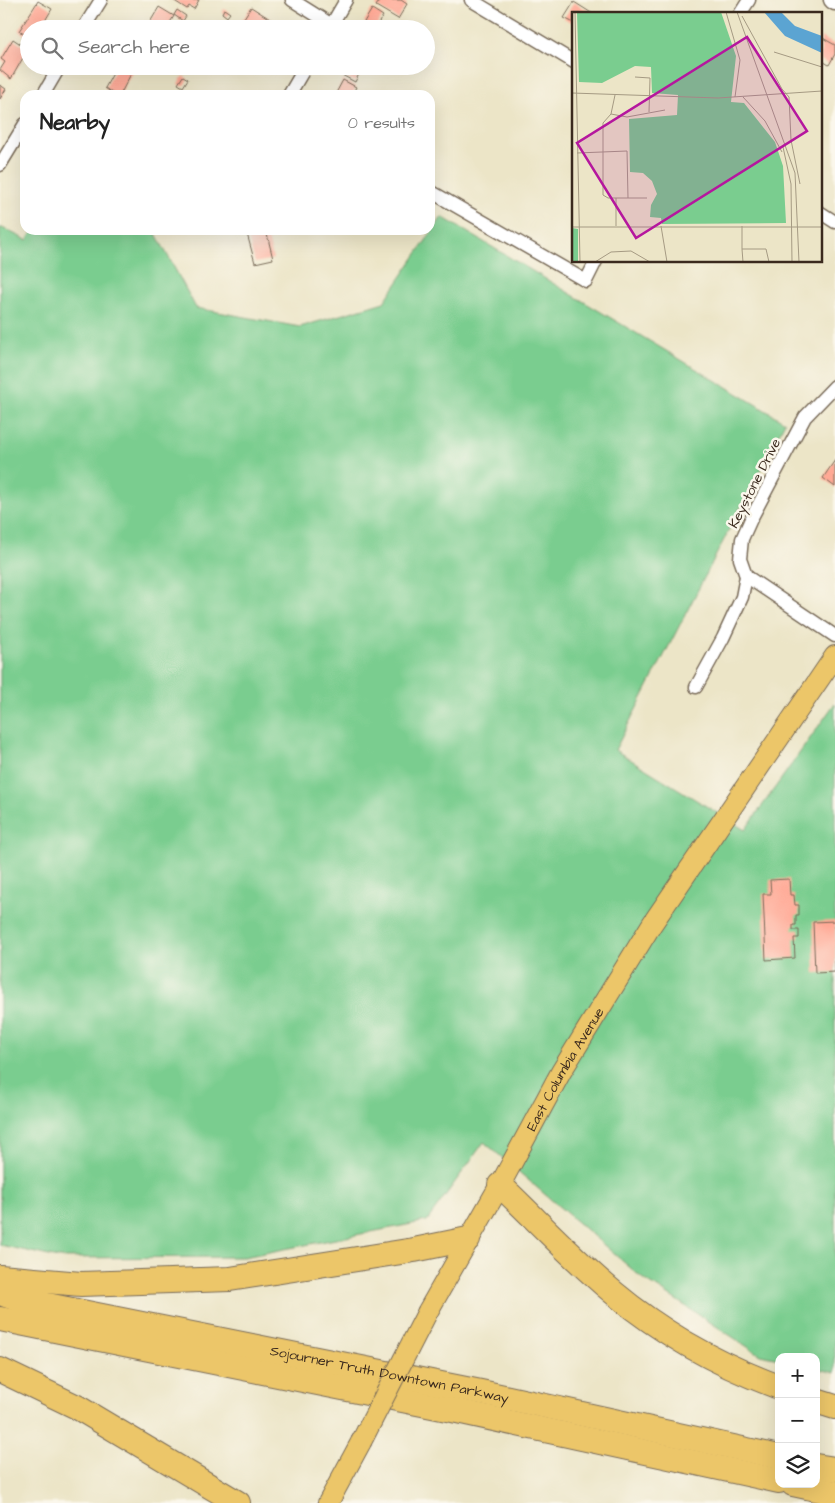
<!DOCTYPE html>
<html lang="en">
<head>
<meta charset="utf-8">
<style>
  body { margin:0; font-family:"Architects Daughter",sans-serif; background:#f2f2f2; color:#222 }
  .controls { position:absolute; right:15px; bottom:15px; display:grid; overflow:hidden; border-radius:10px; box-shadow:0 5px 20px #0002 }
  .controls button { width:45px; height:45px; display:grid; place-items:center; padding:0; border:0; border-bottom:1px solid #e0e0e0; background:#fff; color:#222; font:25px sans-serif }
  .list { margin:0; padding:0; list-style:none }
  h2 { display:flex; justify-content:space-between; align-items:center; height:65px; margin:0; padding:0 20px; font-size:21px }
  h2 small { font-size:16px; font-weight:400; color:#767676 }
  .icon { flex:none; width:28px; height:28px; fill:none; stroke:currentColor; stroke-width:2; stroke-linecap:round; stroke-linejoin:round }
  .map { position:relative; flex:none; width:835px; height:1503px; overflow:hidden }
  .search { position:absolute; background:#fff; box-shadow:0 5px 20px #0002; left:20px; top:20px; width:415px; height:55px; display:flex; align-items:center; gap:12px; box-sizing:border-box; padding:0 18px; border-radius:28px; color:#767676; font-size:19px }
  .panel { position:absolute; background:#fff; box-shadow:0 5px 20px #0002; left:20px; top:90px; width:415px; height:145px; border-radius:15px }
  .map>svg:first-child { display:block }
  .green { fill:#7acd8f; stroke:#5a7c56 }
  .building { fill:#ffa995 }
  .lines { fill:none; stroke-linecap:round; stroke-linejoin:round }
  .minor-casing { stroke:#796b59; stroke-width:15 }
  .tertiary-casing { stroke:#796b59; stroke-width:19 }
  .primary-casing { stroke:#796b59; stroke-width:22 }
  .motorway-casing { stroke:#796b59; stroke-width:26 }
  .minor { stroke:#fff; stroke-width:12 }
  .tertiary { stroke:#fff; stroke-width:16 }
  .primary { stroke:#ecc669; stroke-width:20 }
  .motorway { stroke:#ecc669; stroke-width:24 }
  .primary-bridge-casing { stroke:#796b59; stroke-width:22; stroke-linecap:butt }
  .primary-bridge { stroke:#ecc669; stroke-width:20 }
  .labels { text-anchor:middle; stroke-width:5; stroke-linejoin:round; paint-order:stroke }
  .street-label { font-size:14px; fill:#3b2a1e; stroke:#fbf7ec }
  .inset-road { fill:none; stroke:#a59a83; stroke-width:1 }
  .view { fill:#b5179e; fill-opacity:0.15; stroke:#b5179e; stroke-width:2.5 }
  .inset-edge { fill:none; stroke:#3b2a1e; stroke-width:2.5 }
</style>
</head>
<body>
<div class="map">
<svg width="835" height="1503" viewBox="0 0 835 1503">
  <rect width="100%" height="100%" fill="#fbf7ec"/>
  <filter id="ink" filterUnits="userSpaceOnUse"><feTurbulence type="fractalNoise" baseFrequency=".02" numOctaves="2"/><feDisplacementMap in="SourceGraphic" scale="10" xChannelSelector="R" yChannelSelector="G"/><feConvolveMatrix kernelMatrix="1 2 1 2 8 2 1 2 1" color-interpolation-filters="sRGB"/></filter>
  <filter id="wash" filterUnits="userSpaceOnUse"><feTurbulence type="fractalNoise" baseFrequency=".0096" numOctaves="4" result="noise"/><feDisplacementMap in="SourceGraphic" scale="20" xChannelSelector="R" yChannelSelector="G"/><feGaussianBlur stdDeviation="1.12" result="paint"/><feColorMatrix in="noise" values="0 0 0 0 0 0 0 0 0 0 0 0 0 0 0 0 0 1.4 0 .05"/><feComposite in="paint" operator="in"/></filter>
  <g filter="url(#wash)">
    <rect width="100%" height="100%" fill="#ece5c7"/>
    <path class="green" d="M442 217 785 422 615 750 745 830 835 703V1373L816 1368V1357H779V1359L760 1355 641 1277 484 1142 427 1221 244 1257 58 1258 0 1245V227L27 240 34 230H154L196 308 300 327 384 302Z"/>
    <g id="blocks">
      <g class="building">
        <path d="M173 0H199L194 9 189 6 187 9Z"/>
        <path d="M380 0H401L407 4 398 19 376 6Z"/>
        <path d="M38 1 52 9 40 29H29V37L19 31Z"/>
        <path d="M574 2 593 14H574V23L564 18Z"/>
        <path d="M159 7 174 16 166 29H146Z"/>
        <path d="M251 7 278 24 275 29H255L242 21Z"/>
        <path d="M224 9 230 13 227 17 222 13Z"/>
        <path d="M372 9 383 16 375 28 364 22Z"/>
        <path d="M177 10 186 16 183 21 174 15Z"/>
        <path d="M400 22 411 29H396Z"/>
        <path d="M821 37 835 45V54L829 65 821 60Z"/>
        <path d="M13 39 28 49 11 79 0 70 5 62 1 59Z"/>
        <path d="M117 66H135L120 95H115L105 88Z"/>
        <path d="M345 66H363L355 82 340 74Z"/>
        <path d="M183 76 188 79 183 87 178 84Z"/>
        <path d="M343 80 356 87 352 95 336 93Z"/>
        <path d="M0 85 6 89 0 99Z"/>
        <path d="M246 230H266L273 259 255 263Z"/>
        <path d="M835 460V487L823 478Z"/>
        <path d="M789 879 790 895H794L795 905H799V915H796V925H793V930H799V938H794L795 958 766 960 763 894H771L770 880Z"/>
        <path d="M835 921V972L815 973 813 922Z"/>
      </g>
    </g>
  </g>
  <g filter="url(#ink)">
    <use href="#blocks" fill-opacity="0" stroke="#796b59" stroke-width="1"/>
    <g class="lines">
      <defs>
        <g id="minor">
          <path d="M292 0 332 25"/>
          <path d="M471 0 574 62"/>
          <path d="M740 14 749 0"/>
          <path d="M83 29 101 0"/>
          <path d="M329 29 346 0"/>
          <path d="M43 95 60 66"/>
          <path d="M289 95 306 66"/>
          <path d="M0 165 25 124"/>
          <path d="M430 191 586 281 596 261"/>
          <path d="M821 213 835 222"/>
          <path d="M746 576 835 636"/>
          <path d="M696 687 723 638 742 597 746 576 740 559 742 539 751 519 805 417 835 386"/>
        </g>
        <path id="tertiary" d="M832 0 835 2"/>
        <g id="primary">
          <path id="s1" d="M428 1311 500 1185 561 1072 652 924 835 656"/>
          <path d="M328 1503 361 1442"/>
        </g>
        <g id="motorway">
          <path d="M500 1185C538 1221 574 1260 614 1293 663 1334 719 1365 779 1387"/>
          <path d="M0 1277 81 1284 230 1279 414 1250 468 1239"/>
          <path id="s2" d="M0 1293 17 1299 481 1392 779 1457"/>
          <path d="M0 1319 457 1411 779 1481"/>
          <path d="M0 1370 77 1407 238 1503"/>
          <path d="M816 1401 835 1407"/>
          <path d="M816 1466 835 1469"/>
          <path d="M793 1484 835 1493"/>
        </g>
      </defs>
      <use href="#minor" class="minor-casing"/>
      <use href="#tertiary" class="tertiary-casing"/>
      <use href="#primary" class="primary-casing"/>
      <use href="#motorway" class="motorway-casing"/>
      <use href="#minor" class="minor"/>
      <use href="#tertiary" class="tertiary"/>
      <use href="#primary" class="primary"/>
      <use href="#motorway" class="motorway"/>
      <defs>
        <path id="primary-bridge" d="M361 1442 428 1311"/>
      </defs>
      <use href="#primary-bridge" class="primary-bridge-casing"/>
      <use href="#primary-bridge" class="primary-bridge"/>
    </g>
  </g>
  <g class="labels">
    <g class="street-label">
      <text transform="translate(754 483) rotate(-63)" y="5">Keystone Drive</text>
      <text dy="5" stroke="none"><textPath href="#s1" startOffset="278">East Columbia Avenue</textPath></text>
      <text dy="5" stroke="none"><textPath href="#s2" startOffset="398">Sojourner Truth Downtown Parkway</textPath></text>
    </g>
  </g>
  <g transform="translate(572 12)">
    <rect width="250" height="250" fill="#ece5c7"/>
    <path d="M5 0H149L164 44 159 90 172 91 203 130 211 154 214 211 90 212 89 206 78 205 79 193 85 182 80 169 71 161 58 160 57 107 105 103 106 83 80 81 79 55 63 54 30 71 7 70ZM0 216 6 217V250H0Z" fill="#7acd8f"/>
    <path d="M192 0H209L223 14 250 24V41L213 24Z" fill="#5ba4d2"/>
    <path class="inset-road" d="M3 0 8 250M154 0 168 48 163 85M165 0 223 161 227 250M170 4 210 77 217 85 219 128 228 172M202 40 250 55M63 65 78 66 77 100M250 72V91M0 81 146 86 250 79M43 83 39 102 31 111V183L36 186H75M171 85 193 109 210 140M39 102 55 105 93 98M211 135 219 172 220 250M5 141 55 139 56 186M44 186V214M89 214 95 250M170 214V237M0 215H250M23 250 39 240 59 239 78 250M171 250 170 237H194L197 250"/>
    <path class="view" d="M175 25 235 119 64 226 5 131Z"/>
    <rect width="250" height="250" class="inset-edge"/>
  </g>
</svg>
<div class="controls">
<button>+</button>
<button>−</button>
<button><svg class="icon" aria-label="layers" viewBox="0 0 24 24"><path d="M12 4l9 5-9 5-9-5zM3 14l9 5 9-5"/></svg></button>
</div>
<div class="search"><svg class="icon" aria-label="search" viewBox="0 0 24 24"><circle cx="10" cy="10" r="6"/><path d="M15 15l6 6"/></svg>Search here</div>
<section class="panel">
<h2>Nearby<small>0 results</small></h2>
<ul class="list">
</ul>
</section>
</div>
</body>
</html>
